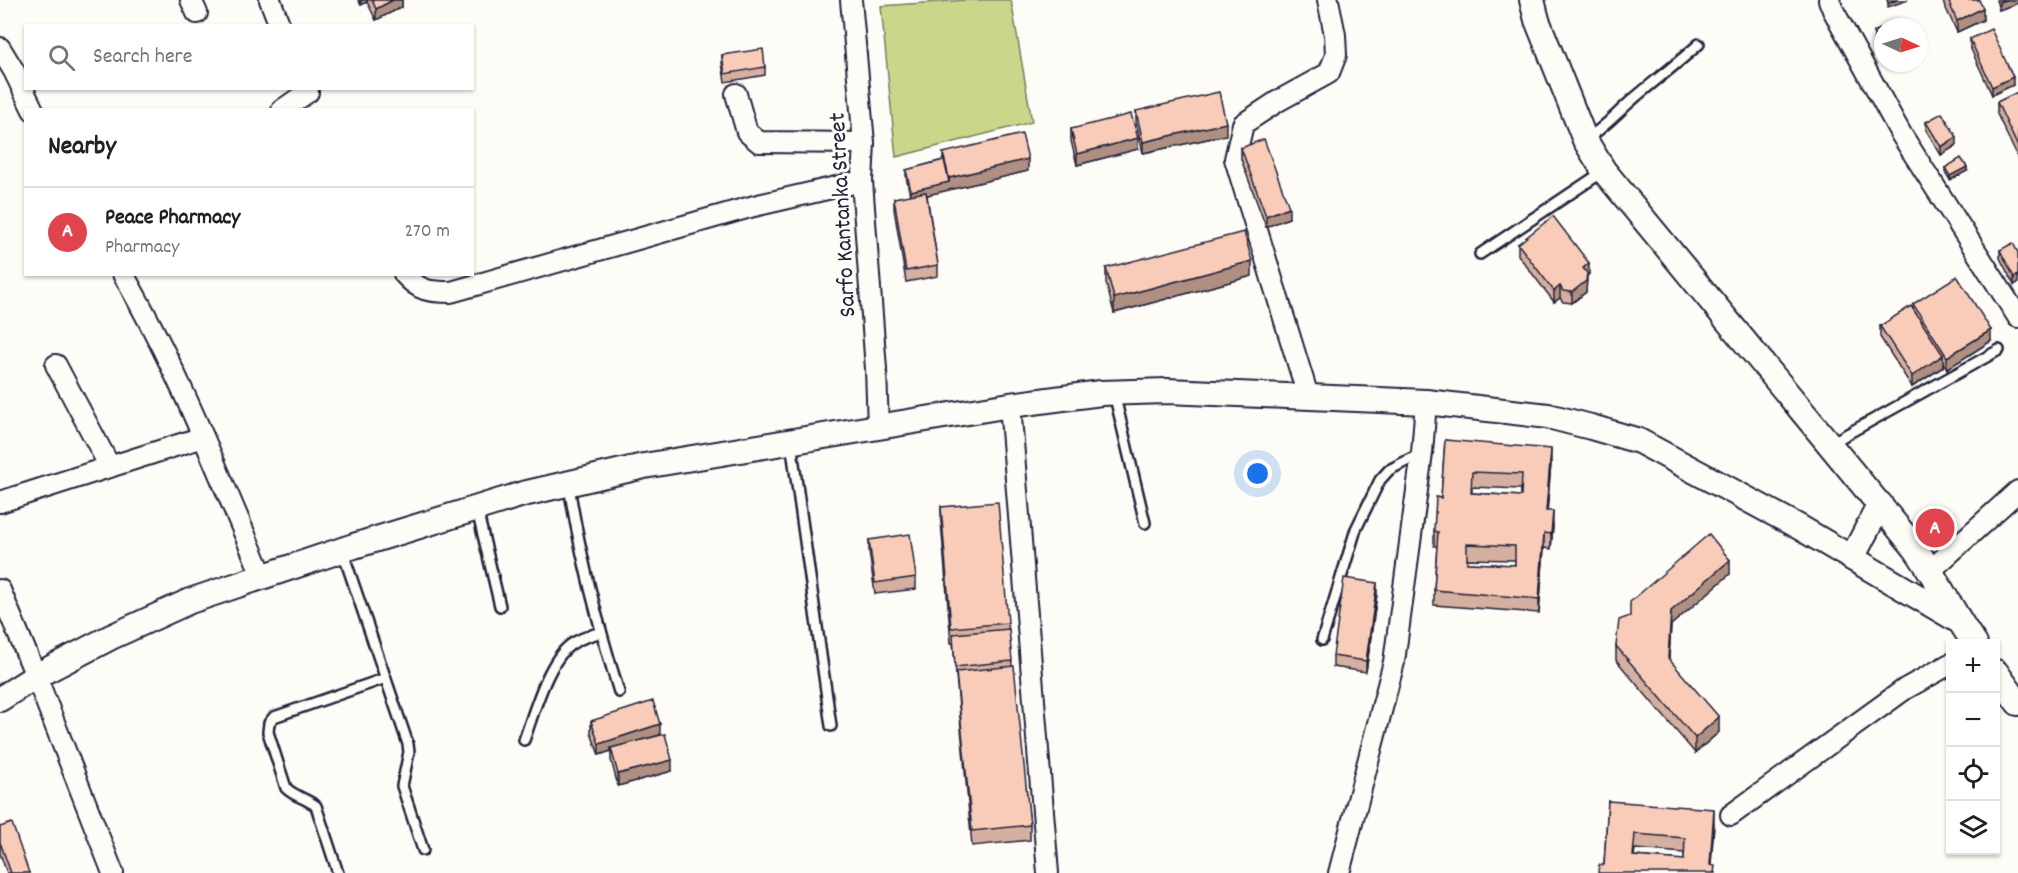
<!DOCTYPE html>
<html lang="en">
<head>
<meta charset="utf-8">
<style>
  body { margin:0; font-family:Dekko,sans-serif; background:#f6f6f6; color:#202124 }
  .controls { position:absolute; right:18px; bottom:18px; display:grid; overflow:hidden; border-radius:0px; box-shadow:0 2px 4px #0004 }
  .controls button { width:54px; height:54px; display:grid; place-items:center; padding:0; border:0; border-bottom:2px solid #e0e0e0; background:#fff; color:#202124; font:30px sans-serif }
  .compass { position:absolute; left:1874px; top:18px; width:54px; height:54px; border-radius:50%; background:#fff; box-shadow:0 2px 4px #0004; rotate:94deg }
  .you { position:absolute; left:1258px; top:474px; width:21px; height:21px; margin:-15px; border:4px solid #fff; border-radius:50%; background:#1a73e8; box-shadow:0 0 0 9px #1a73e833 }
  .badge { display:grid; place-items:center; width:39px; height:39px; border-radius:50%; background:#ea580c; color:#fff; font-size:20px; font-weight:700 }
  .pin { position:absolute; translate:-50% -50%; border:3px solid #fff; box-shadow:0 2px 6px #0006 }
  .list { margin:0; padding:0; list-style:none }
  h2 { display:flex; justify-content:space-between; align-items:center; height:78px; margin:0; padding:0 24px; font-size:26px }
  h2 small { font-size:20px; font-weight:400; color:#757577 }
  .list li { display:grid; grid-template-columns:39px 1fr auto; gap:18px; align-items:center; box-sizing:border-box; height:90px; padding:0 24px; border-top:2px solid #e0e0e0 }
  .list b { display:block; font-size:22px; white-space:nowrap }
  .list p { margin:0; font-size:20px; white-space:nowrap; color:#757577 }
  .list em { font-size:20px; font-style:normal; color:#757577 }
  .icon { flex:none; width:33px; height:33px; fill:none; stroke:currentColor; stroke-width:2; stroke-linecap:round; stroke-linejoin:round }
  .map { position:relative; flex:none; width:2018px; height:873px; overflow:hidden }
  .search { position:absolute; background:#fff; box-shadow:0 2px 4px #0004; left:24px; top:24px; width:450px; height:66px; display:flex; align-items:center; gap:15px; box-sizing:border-box; padding:0 21px; border-radius:0px; color:#757577; font-size:22px }
  .panel { position:absolute; background:#fff; box-shadow:0 2px 4px #0004; left:24px; top:108px; width:450px; height:168px; border-radius:0px }
  .map>svg:first-child { display:block }
  .green { fill:#cad78a; stroke:#767c62; stroke-width:1.5 }
  .lines { fill:none; stroke-linecap:round; stroke-linejoin:round }
  .service-casing { stroke:#22223b; stroke-width:14 }
  .minor-casing { stroke:#22223b; stroke-width:24 }
  .tertiary-casing { stroke:#22223b; stroke-width:28 }
  .service { stroke:#fdfcf7; stroke-width:9 }
  .minor { stroke:#fdfcf7; stroke-width:20 }
  .tertiary { stroke:#fdfcf7; stroke-width:24 }
  .wall { fill:#d5af9f; stroke:#22223b; stroke-width:1.5; fill-rule:evenodd }
  .shaded-wall { fill:#ae8f82; stroke:#22223b; stroke-width:1.5 }
  .building { fill:#f8ccb9; stroke:#22223b; stroke-width:1.5; fill-rule:evenodd }
  .labels { text-anchor:middle; stroke-width:6; stroke-linejoin:round; paint-order:stroke }
  .street-label { font-size:24px; fill:#22223b; stroke:#fdfcf7 }
</style>
</head>
<body>
<div class="map">
<svg width="2018" height="873" viewBox="0 0 2018 873">
  <rect width="100%" height="100%" fill="#fdfcf7"/>
  <filter id="ink" filterUnits="userSpaceOnUse"><feTurbulence type="fractalNoise" baseFrequency=".0167" numOctaves="2"/><feDisplacementMap in="SourceGraphic" scale="12" xChannelSelector="R" yChannelSelector="G"/><feConvolveMatrix kernelMatrix="1 2 1 2 8 2 1 2 1" color-interpolation-filters="sRGB"/></filter>
  <g filter="url(#ink)">
    <path class="green" d="M967 0H1011L1032 122 896 157 881 6Z"/>
    <g class="lines">
      <defs>
        <g id="service">
          <path d="M1585 140C1604 128 1615 115 1631 101 1653 82 1677 64 1699 44"/>
          <path d="M1480 254 1604 171"/>
          <path d="M1114 393 1145 523"/>
          <path d="M791 442 831 726"/>
          <path d="M1831 443 1999 350"/>
          <path d="M569 486C580 556 598 624 619 692"/>
          <path d="M477 510 500 606"/>
          <path d="M342 550 408 744 409 752 402 786 423 850"/>
          <path d="M1322 640 1356 529 1380 480 1389 470 1420 454"/>
          <path d="M524 740C534 713 549 655 575 642 583 637 593 635 601 632"/>
          <path d="M338 873 316 806C306 798 295 797 286 788L268 732 269 723 274 717 386 678"/>
        </g>
        <g id="minor">
          <path d="M191 0 197 13"/>
          <path d="M270 0 280 26"/>
          <path d="M851 0 864 143 862 181 876 369 878 428"/>
          <path d="M1829 0 1833 10 1901 134 2018 317"/>
          <path d="M0 48 14 71 33 110"/>
          <path d="M736 94 747 132 759 142 864 143"/>
          <path d="M282 110 308 92"/>
          <path d="M123 274C179 371 219 475 263 577"/>
          <path d="M404 274C419 291 429 292 451 292L754 206 862 181"/>
          <path d="M56 365 110 467"/>
          <path d="M1308 396 1235 159 1243 124 1278 101 1329 73 1336 55 1335 35 1328 0"/>
          <path d="M1010 405 1048 873"/>
          <path d="M0 502 203 437"/>
          <path d="M1931 570 2018 491"/>
          <path d="M0 590 36 676 113 873"/>
          <path d="M1731 815 1905 689 1950 664"/>
          <path d="M1339 873 1394 662 1422 453 1426 402"/>
        </g>
        <g id="tertiary">
          <path d="M1532 0 1537 20 1585 140 1604 171 1915 548C1937 579 1953 613 1975 644"/>
          <path d="M1852 558 1880 504"/>
          <path d="M1996 672 2018 703"/>
          <path d="M0 699 36 676 111 637 190 601 354 546 523 494 644 466 1010 405 1101 393 1167 391 1426 402 1548 416 1591 427 1639 441 1799 527 1959 621"/>
        </g>
      </defs>
      <use href="#service" class="service-casing"/>
      <use href="#minor" class="minor-casing"/>
      <use href="#tertiary" class="tertiary-casing"/>
      <use href="#service" class="service"/>
      <use href="#minor" class="minor"/>
      <use href="#tertiary" class="tertiary"/>
    </g>
    <g class="wall">
      <path d="M358 0H402V7L376 20 367 2 361 5Z"/>
      <path d="M1942 0H1979L1983 20 1957 32Z"/>
      <path d="M1996 0H2018V3L1999 10Z"/>
      <path d="M1883 28V60L1874 39V32Z"/>
      <path d="M1970 39 2013 85 1992 95 1970 47Z"/>
      <path d="M722 55 765 67V75L725 82 722 63Z"/>
      <path d="M2018 92V158L1997 114V102Z"/>
      <path d="M1136 111 1226 135 1143 153 1136 122Z"/>
      <path d="M1926 122 1957 145 1941 155 1926 130Z"/>
      <path d="M1071 129 1138 149 1077 165 1071 141Z"/>
      <path d="M1241 148 1289 218 1266 227 1241 159Z"/>
      <path d="M943 153 1028 171 927 195 938 265V276L906 282 894 209V198L910 195 906 177V170L943 160Z"/>
      <path d="M1945 168 1967 171 1950 180 1945 172Z"/>
      <path d="M1518 244 1589 274 1587 276 1586 292 1572 303 1563 302 1560 298 1554 302 1518 255Z"/>
      <path d="M2000 250 2018 253 2014 285 2000 258Z"/>
      <path d="M1106 268 1252 276 1114 313 1106 283Z"/>
      <path d="M1913 304 1991 341 1947 369 1943 362V367L1912 387 1880 337V326L1913 310Z"/>
      <path d="M1445 440 1551 463 1547 511 1553 526 1551 549 1544 548 1539 613 1434 605V590L1437 546H1434V531L1441 498ZM1472 487 1521 489V496L1472 493ZM1467 559 1515 560V565L1467 563Z"/>
      <path d="M941 507 1008 623 1012 666 1030 825V840L972 846 953 643H951L941 522Z"/>
      <path d="M869 540 916 577V589L875 594 869 551Z"/>
      <path d="M1730 574 1671 625 1669 659 1719 732 1695 753 1616 660V646L1630 616Z"/>
      <path d="M1377 594 1366 672 1333 667V656Z"/>
      <path d="M591 721 660 735 672 771 618 786 611 760V751L599 755 591 733Z"/>
      <path d="M1608 801 1714 824 1711 865 1715 873 1604 865ZM1635 849 1684 853V860L1634 856Z"/>
      <path d="M0 827 29 873H7L0 854Z"/>
    </g>
    <g class="shaded-wall">
      <path d="M361 0H367V2L361 5Z"/>
      <path d="M393 0H402V7L376 20V9Z"/>
      <path d="M1897 0H1908L1888 7V3Z"/>
      <path d="M2006 0H2018V3L1999 10V2Z"/>
      <path d="M1983 8V20L1957 32V21Z"/>
      <path d="M2013 77V85L1992 95V87Z"/>
      <path d="M1226 123V135L1143 153V142Z"/>
      <path d="M1957 137V145L1941 155V147Z"/>
      <path d="M1138 138V149L1077 165V154Z"/>
      <path d="M1028 159V171L911 199V191L949 182V178Z"/>
      <path d="M1967 167V171L1950 180V176Z"/>
      <path d="M1289 207V218L1266 227V216Z"/>
      <path d="M1252 261V276L1114 313V298Z"/>
      <path d="M1589 263V274L1587 276 1586 292 1572 303V292L1583 268Z"/>
      <path d="M2018 275V283L2014 285V277Z"/>
      <path d="M1560 286V298L1554 302V291Z"/>
      <path d="M1991 330V341L1947 369V357Z"/>
      <path d="M1943 355V367L1912 387V376Z"/>
      <path d="M1551 449V463L1546 526V511Z"/>
      <path d="M1553 511V526L1551 549V534Z"/>
      <path d="M1544 533V548L1539 613V599Z"/>
      <path d="M1730 560V574L1671 625 1668 673 1671 611Z"/>
      <path d="M1377 583V594L1366 672V661Z"/>
      <path d="M1719 717V732L1695 753V738Z"/>
      <path d="M660 724V735L611 748V751L599 755V744Z"/>
      <path d="M672 760V771L618 786V774Z"/>
      <path d="M1714 809V824L1710 873V865Z"/>
    </g>
    <g class="building">
      <path d="M372 0H393L376 9Z"/>
      <path d="M1887 0H1897L1888 3Z"/>
      <path d="M1948 0H1979L1983 8 1957 21Z"/>
      <path d="M1897 21 1900 27H1884Z"/>
      <path d="M1883 28V52L1874 32Z"/>
      <path d="M1991 29 2013 77 1992 87 1970 39Z"/>
      <path d="M763 49 765 67 725 74 722 55Z"/>
      <path d="M1219 92 1226 123 1143 142 1136 111Z"/>
      <path d="M2018 92V147L1997 102Z"/>
      <path d="M1942 113 1957 137 1941 147 1926 122Z"/>
      <path d="M1131 114 1138 138 1077 154 1071 129Z"/>
      <path d="M1022 134 1028 159 949 178 943 153Z"/>
      <path d="M1264 139 1289 207 1266 216 1241 148Z"/>
      <path d="M1961 158 1967 167 1950 176 1945 168Z"/>
      <path d="M944 160 949 182 911 191 906 170Z"/>
      <path d="M926 192 938 265 906 271 894 198Z"/>
      <path d="M1553 216 1589 263 1583 268 1587 273 1586 281 1572 292 1563 291 1560 286 1554 291 1518 244Z"/>
      <path d="M1244 232 1252 261 1114 298 1106 268Z"/>
      <path d="M2013 243 2018 253V275L2014 277 2000 250Z"/>
      <path d="M1957 276 1991 330 1947 357 1913 304Z"/>
      <path d="M1911 306 1943 355 1912 376 1880 326Z"/>
      <path d="M1445 440 1551 449 1546 511H1553L1551 534 1544 533 1539 599 1434 590 1438 532 1434 531 1436 497 1441 498ZM1472 472 1522 474 1521 496 1471 493ZM1467 544 1515 546V565L1467 563Z"/>
      <path d="M998 502 1008 623 951 628 941 507Z"/>
      <path d="M910 534 916 577 875 583 869 540Z"/>
      <path d="M1709 534 1730 560 1671 611 1668 658 1719 717 1695 738 1616 646 1619 620 1630 616V602Z"/>
      <path d="M1344 578 1377 583 1366 661 1333 656Z"/>
      <path d="M1009 629 1012 661 955 667 953 634Z"/>
      <path d="M1014 666 1030 825 972 831 956 672Z"/>
      <path d="M653 701 660 724 599 744 591 721Z"/>
      <path d="M665 734 672 760 618 774 611 748Z"/>
      <path d="M1608 801 1714 809 1710 865 1715 866 1714 873H1598L1599 865H1604ZM1635 834 1685 838 1684 860 1633 856Z"/>
      <path d="M12 823 29 873H11L0 842V827Z"/>
    </g>
  </g>
  <g class="labels">
    <g class="street-label">
      <text transform="translate(841 215) rotate(-93)" y="8">Sarfo Kantanka Street</text>
    </g>
  </g>
</svg>
<div class="controls">
<button>+</button>
<button>−</button>
<button><svg class="icon" aria-label="locate" viewBox="0 0 24 24"><circle cx="12" cy="12" r="6"/><path d="M12 2v4M12 18v4M2 12h4M18 12h4"/></svg></button>
<button><svg class="icon" aria-label="layers" viewBox="0 0 24 24"><path d="M12 4l9 5-9 5-9-5zM3 14l9 5 9-5"/></svg></button>
</div>
<svg class="compass" viewBox="-18 -18 36 36"><path d="M0-13l5 13h-10z" fill="#e53935"/><path d="M0 13l5-13h-10z" fill="#757577"/></svg>
<div class="you"></div>
<div class="pin badge" style="left:1935px;top:528px;background:#e0444e">A</div>
<div class="search"><svg class="icon" aria-label="search" viewBox="0 0 24 24"><circle cx="10" cy="10" r="6"/><path d="M15 15l6 6"/></svg>Search here</div>
<section class="panel">
<h2>Nearby<small></small></h2>
<ul class="list">
<li><span class="badge" style="background:#e0444e">A</span><div><b>Peace Pharmacy</b><p>Pharmacy</p></div><em>270 m</em></li>
</ul>
</section>
</div>
</body>
</html>
